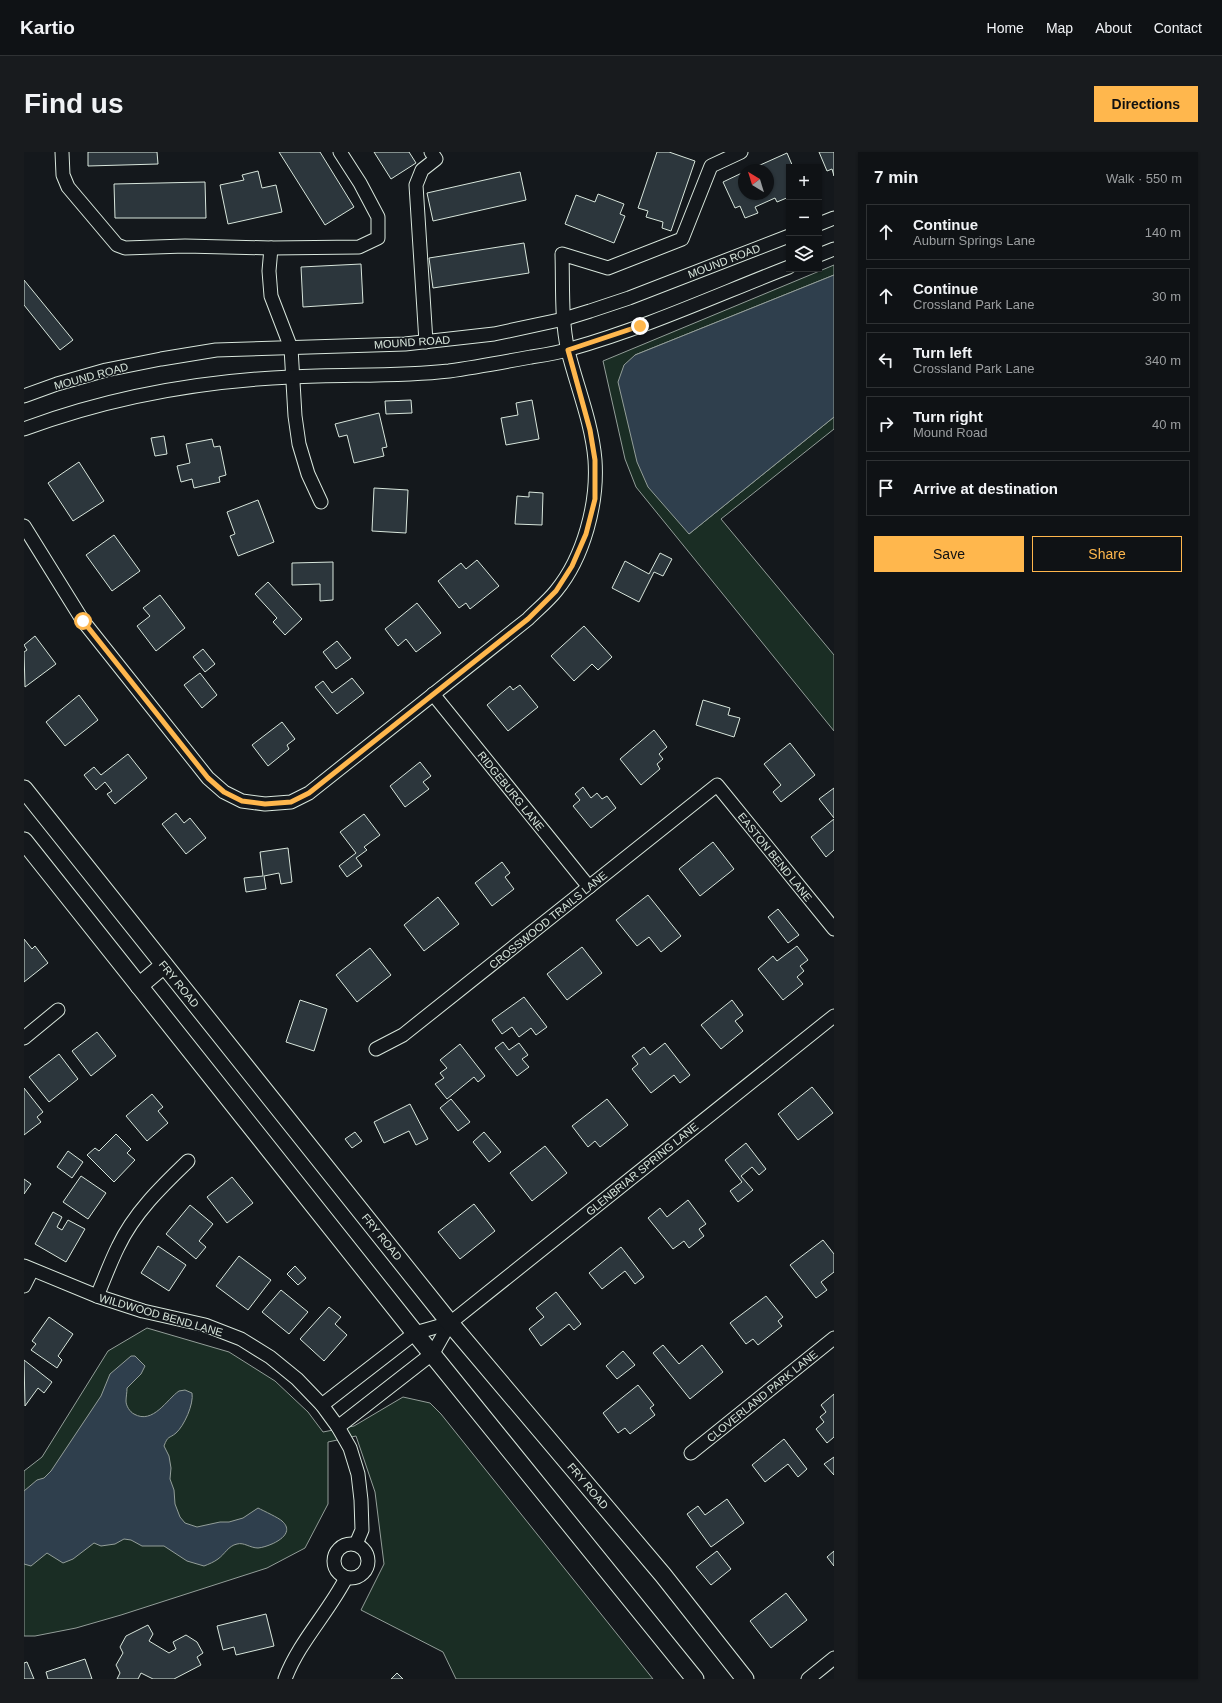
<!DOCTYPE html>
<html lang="en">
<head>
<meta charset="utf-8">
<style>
  body { margin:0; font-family:Helvetica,sans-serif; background:#181b1e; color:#f1f3f6 }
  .controls { position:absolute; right:12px; top:12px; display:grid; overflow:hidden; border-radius:0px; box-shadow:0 1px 3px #0004 }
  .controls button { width:36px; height:36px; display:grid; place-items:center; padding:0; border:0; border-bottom:1px solid #2f3234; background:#0f1215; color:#f1f3f6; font:20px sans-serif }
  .compass { position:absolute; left:714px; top:12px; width:36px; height:36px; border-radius:50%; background:#0f1215; box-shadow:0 1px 3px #0004; rotate:322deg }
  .stop { position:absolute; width:12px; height:12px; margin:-9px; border:3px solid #ffb74d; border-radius:50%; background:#fff }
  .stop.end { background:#ffb74d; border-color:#fff; box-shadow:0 1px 4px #0008 }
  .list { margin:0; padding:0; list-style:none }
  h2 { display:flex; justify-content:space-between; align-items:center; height:52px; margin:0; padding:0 16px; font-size:17px }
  h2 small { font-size:13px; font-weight:400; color:#9b9ea0 }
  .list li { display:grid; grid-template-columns:26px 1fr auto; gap:12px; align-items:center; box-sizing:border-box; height:56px; margin:0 8px 8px; padding:0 8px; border:1px solid #2f3234; border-radius:0px }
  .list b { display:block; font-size:15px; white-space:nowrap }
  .list p { margin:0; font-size:13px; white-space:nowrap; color:#9b9ea0 }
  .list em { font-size:13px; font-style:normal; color:#9b9ea0 }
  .actions { display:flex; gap:8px; padding:12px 16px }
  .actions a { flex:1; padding:9px 0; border:1px solid #ffb74d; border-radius:0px; text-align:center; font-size:14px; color:#ffb74d }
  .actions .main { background:#ffb74d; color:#111 }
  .icon { flex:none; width:22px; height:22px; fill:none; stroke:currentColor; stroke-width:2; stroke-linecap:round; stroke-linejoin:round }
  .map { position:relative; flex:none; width:810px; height:1527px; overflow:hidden; border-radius:0px }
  header { display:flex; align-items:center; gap:24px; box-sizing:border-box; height:56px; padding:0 20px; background:#0f1215; border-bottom:1px solid #2f3234 }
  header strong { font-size:19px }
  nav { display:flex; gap:22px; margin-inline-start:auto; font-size:14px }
  .intro { display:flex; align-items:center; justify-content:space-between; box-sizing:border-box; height:96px; padding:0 24px }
  h1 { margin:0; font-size:28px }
  .button { padding:10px 18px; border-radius:0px; background:#ffb74d; color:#111; font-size:14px; font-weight:700 }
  main { display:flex; gap:24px; padding:0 24px }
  aside { flex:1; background:#0f1215; border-radius:0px; box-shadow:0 1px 3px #0004 }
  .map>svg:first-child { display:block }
  .green { fill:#1a2d24; stroke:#939e99 }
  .water { fill:#2f3f4d; stroke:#939e99 }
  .building { fill:#2c363c; stroke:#d8e6dc }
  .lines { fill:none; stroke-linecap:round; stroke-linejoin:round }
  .minor-casing { stroke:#d8e6dc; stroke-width:15 }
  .major-casing { stroke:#d8e6dc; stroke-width:19 }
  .minor { stroke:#14181c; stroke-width:13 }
  .major { stroke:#14181c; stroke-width:17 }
  .route { stroke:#ffb74d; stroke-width:5 }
  .labels { text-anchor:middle; stroke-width:3; stroke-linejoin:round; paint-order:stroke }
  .street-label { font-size:11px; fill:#d8e6dc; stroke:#14181c }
</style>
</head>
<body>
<header>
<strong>Kartio</strong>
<nav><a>Home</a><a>Map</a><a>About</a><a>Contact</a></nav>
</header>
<div class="intro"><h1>Find us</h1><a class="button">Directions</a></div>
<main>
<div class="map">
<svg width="810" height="1527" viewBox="0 0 810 1527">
  <rect width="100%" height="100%" fill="#14181c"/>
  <g class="green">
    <path d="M810 113V123L611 203 665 382 810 265V277L697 367 810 503V579L612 335 601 307 579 209Z"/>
    <path d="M123 1176 205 1200 251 1229 284 1260 299 1280 330 1274 379 1245 406 1251 417 1262 629 1527H432L419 1500 337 1458 360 1412 351 1340 332 1284 304 1290V1352L281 1396 243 1416 97 1463 52 1476 11 1484H0V1319L18 1305 84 1199Z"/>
  </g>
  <g class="water">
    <path d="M810 123V265L665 382 624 335 613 310 594 230 600 213 611 203Z"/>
    <path d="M107 1204H111L121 1214 117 1222 103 1236C103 1241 102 1245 102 1249 102 1254 106 1260 110 1262 129 1273 143 1247 155 1239L161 1238 168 1241C170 1252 160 1274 152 1281 145 1287 144 1283 140 1294L145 1304 147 1316 146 1327 150 1338 151 1352 156 1365 161 1371 173 1375 196 1370H205L219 1366 234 1356C240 1359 255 1366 258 1369 274 1383 245 1395 234 1396 226 1396 220 1390 213 1392 204 1394 201 1402 194 1407 190 1410 185 1412 180 1414L163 1409 140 1394H118L107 1388 100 1387 91 1392 77 1394 70 1391 49 1407 39 1411 23 1401 7 1414 0 1412V1339L13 1328 20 1326 27 1319 77 1244 86 1222Z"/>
  </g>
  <g class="building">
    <path d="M64 0H133L134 12 64 14Z"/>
    <path d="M255 0H296L330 55 301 73Z"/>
    <path d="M350 0H385L392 11 367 27Z"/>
    <path d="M633 0H645L671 9 647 79 638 76 639 70 622 65 624 59 614 56Z"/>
    <path d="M795 0H810V24L808 17 803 19Z"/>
    <path d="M763 1 769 15H765V45L753 50 751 46 731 55 734 61 721 66 716 54 711 56 699 30 720 20V42H744V18H725Z"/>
    <path d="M234 19 238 36 252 33 258 60 204 72 196 33 220 28 218 23Z"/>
    <path d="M496 20 502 48 409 69 403 41Z"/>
    <path d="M181 30 182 66H91L90 32Z"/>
    <path d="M574 42 600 52 596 62 601 64 590 91 541 72 552 43 571 50Z"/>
    <path d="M500 91 505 121 409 136 405 106Z"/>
    <path d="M337 112 339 151 279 155 277 115Z"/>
    <path d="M0 128 49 188 36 198 0 153Z"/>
    <path d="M387 248 388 261 362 262 361 249Z"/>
    <path d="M508 248 515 287 482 293 477 266 494 263 492 251Z"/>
    <path d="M355 261 363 295 358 296 360 304 330 311 323 283 315 285 311 272Z"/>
    <path d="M140 284 143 302 131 304 127 286Z"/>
    <path d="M188 287 190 295 196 294 202 323 195 325 196 330 170 336 168 327 157 330 153 314 166 311 162 292Z"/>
    <path d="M55 310 80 349 49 369 24 331Z"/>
    <path d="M350 336 384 338 382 381 348 379Z"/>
    <path d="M505 340 519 341 518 373 491 372 493 344 505 345Z"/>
    <path d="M234 348 250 390 214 404 206 384 211 382 203 360Z"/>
    <path d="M90 383 116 419 88 439 62 403Z"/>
    <path d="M636 401 648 407 639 424 630 420 615 450 588 436 601 409 625 422Z"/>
    <path d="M453 408 475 434 446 457 442 451 435 456 414 429 437 411 442 417Z"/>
    <path d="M309 410V448L296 449V432L268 433V411Z"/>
    <path d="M244 430 278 467 261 483 249 470 253 466 231 442Z"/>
    <path d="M136 443 161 476 132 499 113 474 126 464 119 456Z"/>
    <path d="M393 451 417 481 392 500 382 487 374 494 361 477Z"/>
    <path d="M560 474 588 505 574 518 568 512 550 529 527 504Z"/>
    <path d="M11 484 32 512 1 535 0 500 3 498 0 493Z"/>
    <path d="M313 489 327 506 312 517 299 500Z"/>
    <path d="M179 497 191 512 181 520 169 505Z"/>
    <path d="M176 521 193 543 178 556 160 533Z"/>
    <path d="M328 526 340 541 313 562 291 535 299 529 308 541Z"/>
    <path d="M496 533 514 555 484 579 463 553 486 534 489 538Z"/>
    <path d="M55 543 74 568 41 594 22 570Z"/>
    <path d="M679 548 706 556 704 563 716 566 710 585 672 573Z"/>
    <path d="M258 570 271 587 263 593 265 597 244 614 228 593Z"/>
    <path d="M630 578 643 595 635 602 639 607 633 612 636 617 617 633 596 607Z"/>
    <path d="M766 591 791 623 757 650 749 640 757 633 740 612Z"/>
    <path d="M104 602 123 626 91 652 83 642 88 639 81 630 72 638 60 623 70 615 77 623Z"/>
    <path d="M396 610 407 624 399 630 405 637 381 655 366 634Z"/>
    <path d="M559 635 567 646 573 641 578 647 583 644 592 656 567 676 549 654 556 648 551 642Z"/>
    <path d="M810 636V666L795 647Z"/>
    <path d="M152 661 160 671 166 666 182 686 162 702 138 672Z"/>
    <path d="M340 662 356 683 340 695 343 698 332 706 338 714 323 725 315 714 332 701 316 680Z"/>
    <path d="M810 667V698L802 705 787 685Z"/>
    <path d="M689 690 710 717 676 744 655 717Z"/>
    <path d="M264 696 268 730 257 732 255 721 240 724 242 737 222 740 220 726 239 724 236 700Z"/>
    <path d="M478 710 486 721 481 725 490 737 468 754 451 731Z"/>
    <path d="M624 743 657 784 637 800 625 785 613 794 592 768Z"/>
    <path d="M414 745 435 772 400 799 380 773Z"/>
    <path d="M754 757 775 783 764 791 744 765Z"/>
    <path d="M0 787 8 797 11 794 24 811 0 830Z"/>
    <path d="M773 794 784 808 776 814 780 819 773 825 779 832 759 848 734 817 749 804 753 809Z"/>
    <path d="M558 795 578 821 543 848 523 822Z"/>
    <path d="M346 796 367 823 333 850 312 823Z"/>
    <path d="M500 845 523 875 512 883 507 876 495 885 488 875 478 882 468 868Z"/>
    <path d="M276 848 303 857 290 899 262 890Z"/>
    <path d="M708 848 719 863 711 869 719 879 697 897 677 873Z"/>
    <path d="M73 880 92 904 67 924 48 899Z"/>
    <path d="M479 890 485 898 495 891 504 903 498 907 505 915 493 924 471 896Z"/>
    <path d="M641 891 666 923 656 931 650 923 627 941 608 917 614 912 608 904 620 895 626 903Z"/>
    <path d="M436 892 461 924 454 930 450 925 423 947 411 932 420 926 416 921 423 916 416 908Z"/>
    <path d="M35 902 54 927 25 950 5 925Z"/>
    <path d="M788 935 809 961 774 988 754 962Z"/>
    <path d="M0 936 19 960 13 965 17 970 0 983Z"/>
    <path d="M128 942 139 955 134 959 144 971 123 989 102 964Z"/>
    <path d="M427 947 446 970 434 979 416 956Z"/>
    <path d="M583 947 604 973 576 995 571 989 564 995 548 974Z"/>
    <path d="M386 952 404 987 392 993 385 979 360 991 350 970Z"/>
    <path d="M331 980 338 989 328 996 321 987Z"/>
    <path d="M460 980 477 1000 465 1010 449 990Z"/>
    <path d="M92 982 107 997 103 1001 111 1008 90 1030 63 1003 71 996 75 999Z"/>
    <path d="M722 991 742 1017 735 1023 728 1015 717 1024 729 1038 714 1050 706 1039 718 1030 701 1008Z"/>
    <path d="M521 994 543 1021 508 1049 486 1021Z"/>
    <path d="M44 999 59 1010 48 1026 33 1015Z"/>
    <path d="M57 1024 82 1041 64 1067 39 1050Z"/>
    <path d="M208 1025 229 1051 203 1071 183 1045Z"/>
    <path d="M0 1027 7 1032 0 1042Z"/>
    <path d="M664 1048 682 1072 675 1077 680 1084 665 1096 660 1089 649 1097 624 1066 636 1056 643 1065Z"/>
    <path d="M450 1052 471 1079 436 1107 414 1080Z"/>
    <path d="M166 1053 189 1072 175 1089 182 1095 172 1107 142 1082Z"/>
    <path d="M29 1060 38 1065 33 1075 38 1078 44 1068 61 1077 42 1110 11 1092Z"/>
    <path d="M799 1088 810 1102V1120L797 1130 803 1138 792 1146 766 1113Z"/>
    <path d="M134 1094 162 1113 145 1139 117 1121Z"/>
    <path d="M597 1095 620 1125 611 1132 601 1119 578 1137 565 1121Z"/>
    <path d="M215 1104 247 1128 224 1158 192 1134Z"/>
    <path d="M271 1114 282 1126 274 1133 263 1122Z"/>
    <path d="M257 1138 284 1160 265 1182 238 1160Z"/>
    <path d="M532 1140 557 1172 550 1178 545 1172 517 1194 505 1177 520 1165 512 1156Z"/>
    <path d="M742 1144 759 1165 754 1169 758 1174 734 1193 729 1187 722 1192 706 1171Z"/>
    <path d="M305 1155 317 1165 311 1172 323 1183 300 1209 276 1187Z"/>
    <path d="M25 1165 49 1182 34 1204 38 1208 33 1216 7 1198 12 1192 8 1189Z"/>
    <path d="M639 1193 655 1212 678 1193 699 1220 666 1247 629 1201Z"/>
    <path d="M599 1199 611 1213 593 1227 582 1214Z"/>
    <path d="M0 1208 28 1230 20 1241 14 1236 1 1254Z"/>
    <path d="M614 1233 630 1253 626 1256 631 1263 606 1282 601 1276 594 1281 579 1261Z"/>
    <path d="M810 1242V1285L803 1291 792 1277 800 1270 796 1265 802 1260 797 1253Z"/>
    <path d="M760 1287 783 1317 774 1325 764 1312 741 1330 728 1313Z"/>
    <path d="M810 1305V1323L800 1312Z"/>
    <path d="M703 1347 720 1371 687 1395 663 1362 674 1354 681 1363Z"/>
    <path d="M693 1399 707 1417 687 1433 672 1415Z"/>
    <path d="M810 1399V1414L803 1405Z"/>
    <path d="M762 1441 783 1468 747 1496 726 1469Z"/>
    <path d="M242 1462 250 1494 212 1503 210 1495 199 1498 193 1474Z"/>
    <path d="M124 1473 129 1482 125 1489 145 1501 152 1497 149 1490 162 1483 173 1490 179 1501 173 1505 177 1513 150 1527H129L117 1521 114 1527H93L96 1521 92 1513 99 1501 96 1495 102 1484Z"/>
    <path d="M61 1507 68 1527H24L22 1520Z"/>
    <path d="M3 1510 10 1527H0V1511Z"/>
    <path d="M373 1521 379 1527H367Z"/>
  </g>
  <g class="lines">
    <defs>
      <g id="minor">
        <path d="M38 0 39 23 44 35 93 93 101 96 161 94 247 96 335 95 354 86V65L336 31 316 0"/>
        <path d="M795 72 810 66"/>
        <path d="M247 96 245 119 247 144 267 196 271 264 275 292 284 322 297 350"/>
        <path d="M795 103 810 97"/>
        <path d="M402 190 392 33 398 18 412 7 407 0"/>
        <path d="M0 244 33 232 82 218 137 207 192 198 381 192 470 182 540 167 566 159 605 146 765 84"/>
        <path d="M0 277C86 245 176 229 267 225 320 222 373 225 425 219 453 215 480 210 507 205 520 203 534 201 546 197 621 176 693 143 765 115"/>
        <path d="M0 374 59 469 184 626 200 640 218 649 241 652 267 650 285 641 504 467C513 458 524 449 532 439 560 405 574 351 571 308 568 271 553 235 544 199 537 168 539 134 538 102L584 116 658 87 687 14 717 0"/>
        <path d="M409 542 565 735"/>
        <path d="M0 886 34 858"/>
        <path d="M352 897 379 883 693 633 810 777"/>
        <path d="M0 1114 73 1144 119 1159 181 1173 217 1187 246 1205 273 1227 298 1253 314 1275 326 1296 334 1322 337 1348 338 1378 332 1392"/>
        <path d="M0 1134 8 1118"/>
        <path d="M73 1144C80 1128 86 1111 94 1095 110 1061 137 1035 164 1009"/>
        <path d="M298 1253 391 1181 426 1171 810 864"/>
        <path d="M314 1275 409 1201 426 1171"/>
        <path d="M667 1301 810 1186"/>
        <circle cx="327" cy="1409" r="17"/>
        <path d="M261 1527C275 1490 304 1461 322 1426"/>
        <path d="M784 1527 810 1506"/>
      </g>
      <g id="major">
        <path d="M0 637 426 1171 639 1423 721 1527"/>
        <path d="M0 689 391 1181 671 1527"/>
        <path d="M115 834 140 813"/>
      </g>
    </defs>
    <use href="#minor" class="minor-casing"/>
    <use href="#major" class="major-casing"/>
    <use href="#minor" class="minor"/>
    <use href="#major" class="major"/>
  </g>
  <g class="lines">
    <path class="route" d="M59 469 184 626 200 640 218 649 241 652 267 650 285 641 504 467 532 439 548 414 562 382 571 347V308L566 278 544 198 616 174"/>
  </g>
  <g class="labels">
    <g class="street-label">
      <text transform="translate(700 109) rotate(-21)" y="4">MOUND ROAD</text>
      <text transform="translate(388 190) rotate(-4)" y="4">MOUND ROAD</text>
      <text transform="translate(67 224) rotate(-15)" y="4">MOUND ROAD</text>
      <text transform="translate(487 639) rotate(51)" y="4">RIDGEBURG LANE</text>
      <text transform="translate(751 705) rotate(51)" y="4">EASTON BEND LANE</text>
      <text transform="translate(524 768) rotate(-39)" y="4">CROSSWOOD TRAILS LANE</text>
      <text transform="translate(155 832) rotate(51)" y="4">FRY ROAD</text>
      <text transform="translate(618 1017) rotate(-39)" y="4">GLENBRIAR SPRING LANE</text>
      <text transform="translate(358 1085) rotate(51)" y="4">FRY ROAD</text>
      <text transform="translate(137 1163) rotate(16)" y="4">WILDWOOD BEND LANE</text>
      <text transform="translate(738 1244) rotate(-39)" y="4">CLOVERLAND PARK LANE</text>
      <text transform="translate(564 1334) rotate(50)" y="4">FRY ROAD</text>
    </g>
  </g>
</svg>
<div class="controls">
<button>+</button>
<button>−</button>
<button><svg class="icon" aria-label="layers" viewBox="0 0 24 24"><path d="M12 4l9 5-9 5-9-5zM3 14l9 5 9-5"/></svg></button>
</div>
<svg class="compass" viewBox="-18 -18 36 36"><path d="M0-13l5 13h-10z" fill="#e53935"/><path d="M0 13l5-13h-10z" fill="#9b9ea0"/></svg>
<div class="stop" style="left:59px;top:469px"></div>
<div class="stop end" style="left:616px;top:174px"></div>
</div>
<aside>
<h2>7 min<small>Walk · 550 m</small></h2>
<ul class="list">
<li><svg class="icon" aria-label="ahead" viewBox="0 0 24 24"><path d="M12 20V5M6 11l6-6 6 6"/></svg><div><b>Continue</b><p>Auburn Springs Lane</p></div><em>140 m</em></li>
<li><svg class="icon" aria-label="ahead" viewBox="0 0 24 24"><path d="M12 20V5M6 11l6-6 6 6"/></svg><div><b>Continue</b><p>Crossland Park Lane</p></div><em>30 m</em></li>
<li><svg class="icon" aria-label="left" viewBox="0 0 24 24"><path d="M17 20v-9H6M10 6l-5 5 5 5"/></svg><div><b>Turn left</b><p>Crossland Park Lane</p></div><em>340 m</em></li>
<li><svg class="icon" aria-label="right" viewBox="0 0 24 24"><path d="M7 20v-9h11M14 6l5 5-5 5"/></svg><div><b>Turn right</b><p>Mound Road</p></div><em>40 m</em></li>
<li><svg class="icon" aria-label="arrive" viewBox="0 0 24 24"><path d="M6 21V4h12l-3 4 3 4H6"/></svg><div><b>Arrive at destination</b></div></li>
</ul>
<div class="actions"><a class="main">Save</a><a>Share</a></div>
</aside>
</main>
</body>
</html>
